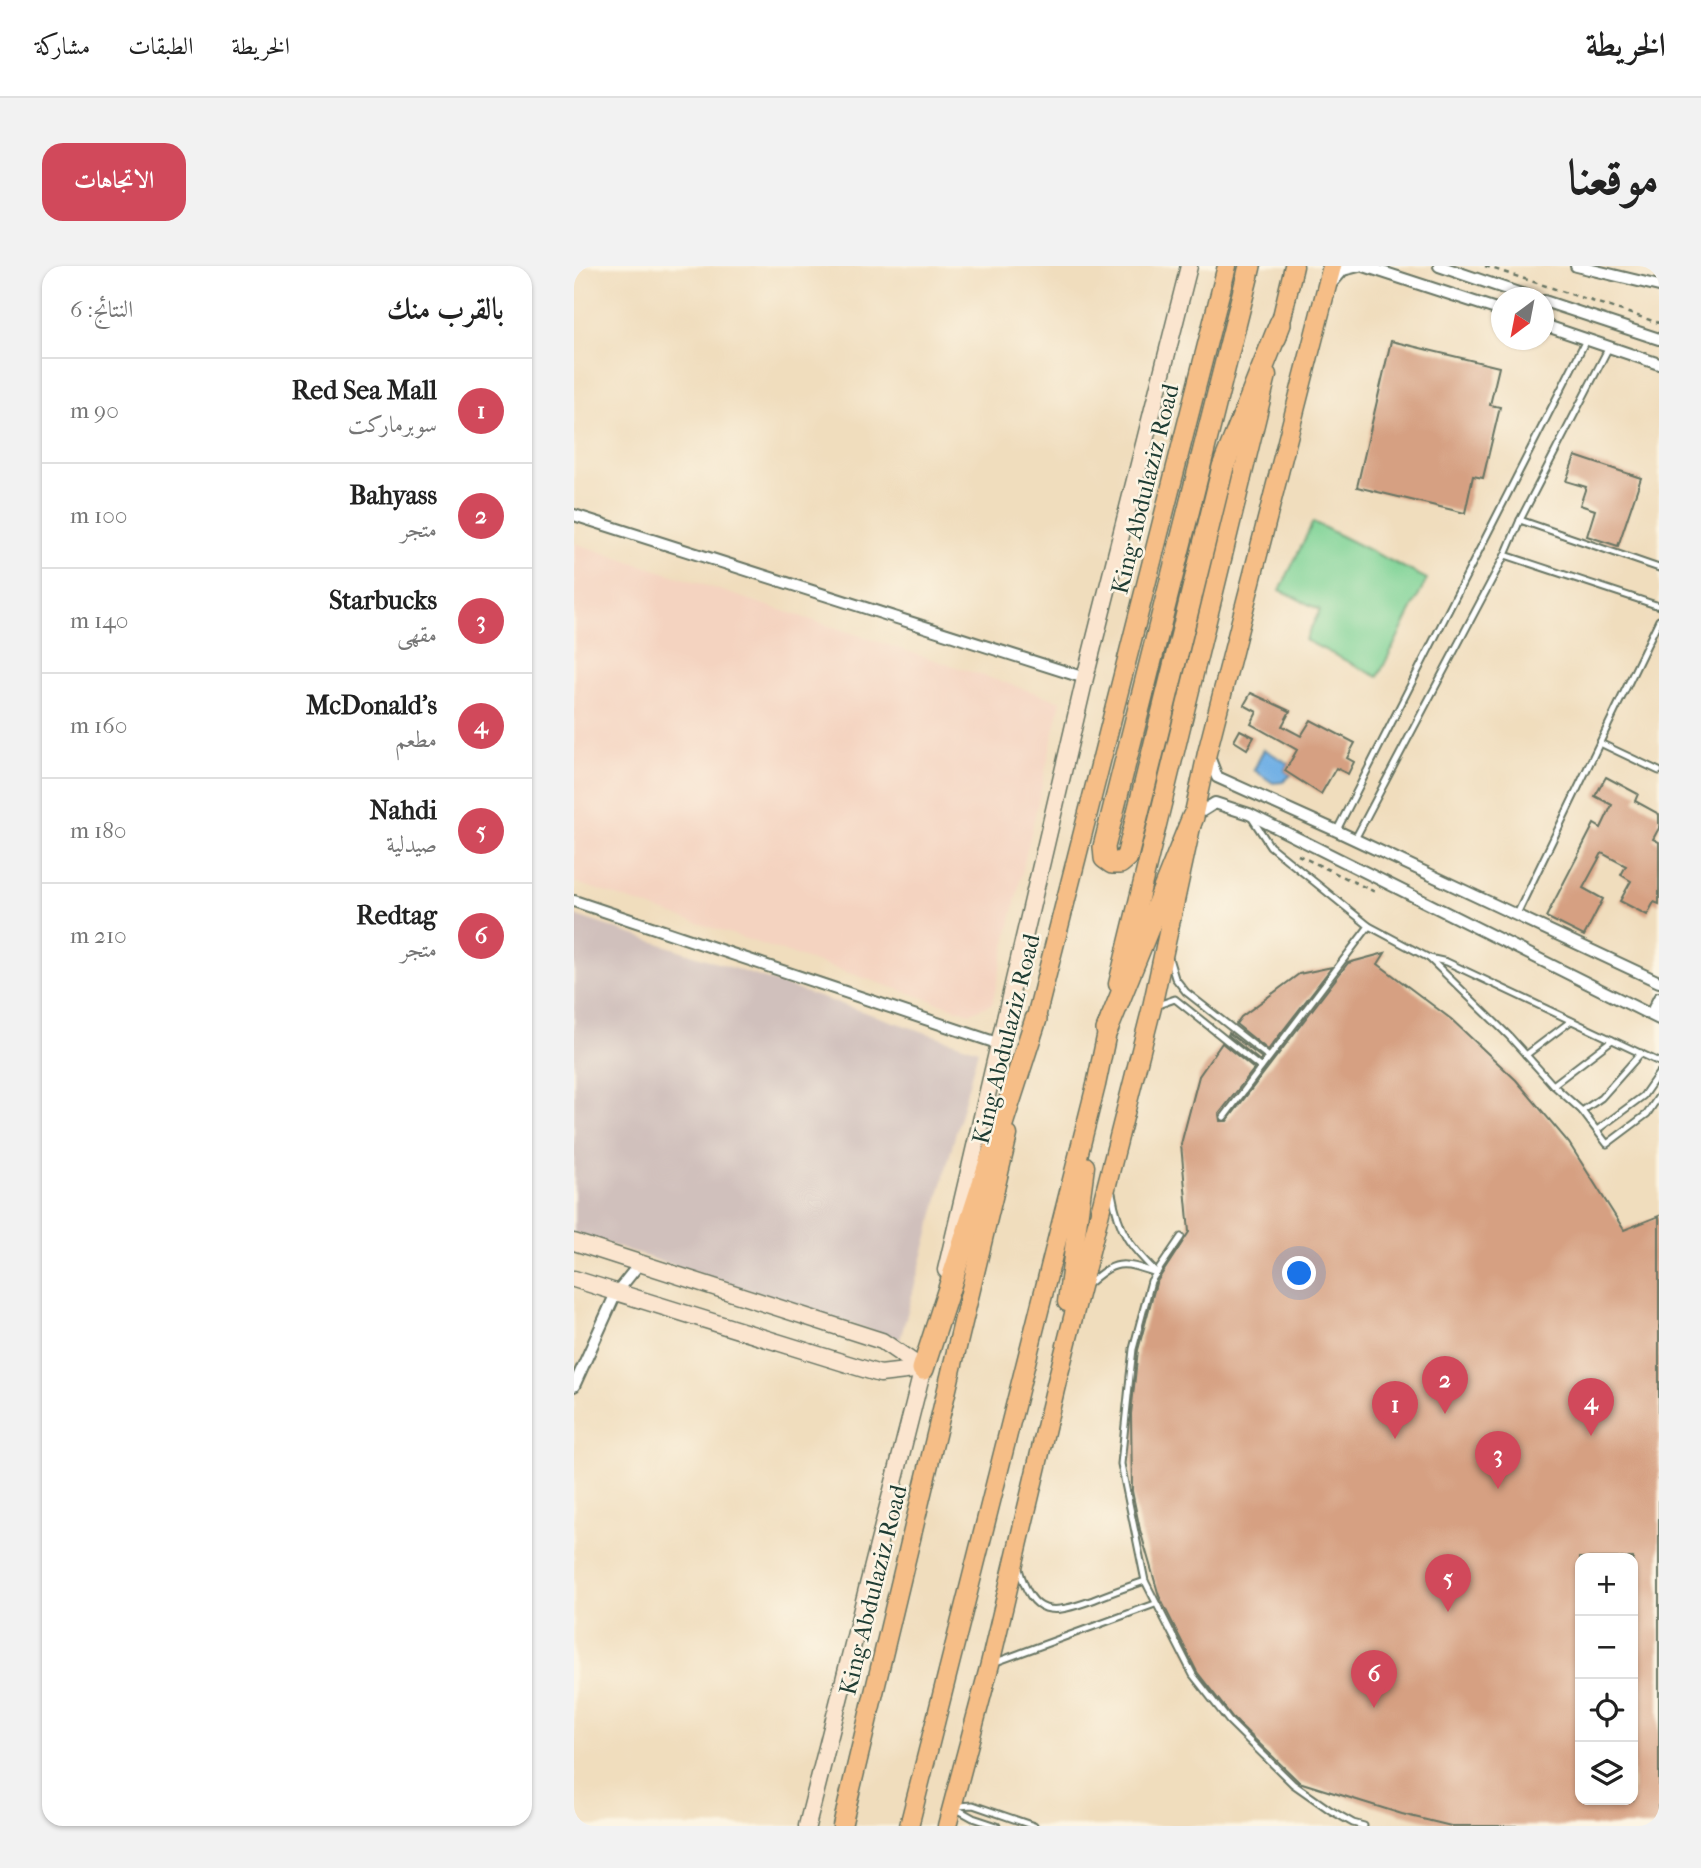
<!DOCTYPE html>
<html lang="ar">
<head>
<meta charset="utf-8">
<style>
  body { margin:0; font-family:"IM FELL French Canon",Amiri,serif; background:#f2f2f2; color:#222; direction:rtl }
  .controls { position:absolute; right:21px; bottom:21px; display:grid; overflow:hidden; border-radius:14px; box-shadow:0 2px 5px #0004 }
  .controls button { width:63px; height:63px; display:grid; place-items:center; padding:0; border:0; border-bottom:2px solid #e0e0e0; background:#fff; color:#222; font:35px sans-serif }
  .compass { position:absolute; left:917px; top:21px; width:63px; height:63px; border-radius:50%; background:#fff; box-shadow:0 2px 5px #0004; rotate:212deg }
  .you { position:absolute; left:726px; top:1008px; width:24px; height:24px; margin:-18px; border:5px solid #fff; border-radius:50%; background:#1a73e8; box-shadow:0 0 0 10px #1a73e833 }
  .badge { display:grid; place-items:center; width:46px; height:46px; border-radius:50%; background:#d1495b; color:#fff; font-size:23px; font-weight:700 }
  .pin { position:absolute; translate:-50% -58px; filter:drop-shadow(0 2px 4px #0008) }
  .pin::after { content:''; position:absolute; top:37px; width:24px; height:21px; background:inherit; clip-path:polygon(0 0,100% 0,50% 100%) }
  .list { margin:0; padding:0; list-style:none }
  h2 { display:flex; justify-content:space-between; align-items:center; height:91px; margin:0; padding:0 28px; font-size:30px }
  h2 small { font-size:23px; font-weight:400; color:#767676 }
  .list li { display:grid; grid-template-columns:46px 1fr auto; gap:21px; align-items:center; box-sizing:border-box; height:105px; padding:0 28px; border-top:2px solid #e0e0e0 }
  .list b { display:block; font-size:26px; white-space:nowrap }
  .list p { margin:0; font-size:23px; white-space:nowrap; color:#767676 }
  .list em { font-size:23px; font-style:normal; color:#767676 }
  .icon { flex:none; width:38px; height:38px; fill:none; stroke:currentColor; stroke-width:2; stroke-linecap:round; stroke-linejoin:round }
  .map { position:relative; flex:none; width:1085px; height:1560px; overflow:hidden; direction:ltr; border-radius:21px }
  header { display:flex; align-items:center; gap:42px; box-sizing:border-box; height:98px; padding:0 35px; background:#fff; border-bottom:2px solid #e0e0e0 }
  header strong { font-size:33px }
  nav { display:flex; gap:38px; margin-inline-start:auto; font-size:24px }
  .intro { display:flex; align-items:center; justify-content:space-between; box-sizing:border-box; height:168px; padding:0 42px }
  h1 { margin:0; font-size:49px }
  .button { padding:18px 32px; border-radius:21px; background:#d1495b; color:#fff; font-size:24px; font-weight:700 }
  main { display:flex; gap:42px; padding:0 42px }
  aside { flex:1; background:#fff; border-radius:21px; box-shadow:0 2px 5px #0004 }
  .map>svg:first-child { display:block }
  .built { fill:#f4d3c0 }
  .industrial { fill:#d0c0bc }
  .green { fill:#7ed396; stroke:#4e8865; stroke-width:2 }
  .water { fill:#72b0e5; stroke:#48768c; stroke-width:2 }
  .building { fill:#d6a082; fill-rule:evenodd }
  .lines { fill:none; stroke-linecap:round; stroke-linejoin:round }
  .lane-casing { stroke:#687564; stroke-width:9 }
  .street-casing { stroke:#687564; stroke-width:14 }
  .secondary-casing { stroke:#687564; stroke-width:19 }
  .primary-casing { stroke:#687564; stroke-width:21 }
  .highway-casing { stroke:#687564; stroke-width:24 }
  .path { stroke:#687564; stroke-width:2.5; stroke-dasharray:5 5; stroke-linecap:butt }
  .lane { stroke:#fff; stroke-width:5 }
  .street { stroke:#fff; stroke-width:10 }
  .secondary { stroke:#fbe5cf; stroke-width:16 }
  .primary { stroke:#f6be87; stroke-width:18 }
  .highway { stroke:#f6be87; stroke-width:21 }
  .labels { text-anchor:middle; stroke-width:5; stroke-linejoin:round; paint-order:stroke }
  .street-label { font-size:24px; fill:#1f3d34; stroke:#fcf5e5 }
</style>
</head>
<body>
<header>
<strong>الخريطة</strong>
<nav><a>الخريطة</a><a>الطبقات</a><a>مشاركة</a></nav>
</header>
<div class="intro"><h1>موقعنا</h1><a class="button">الاتجاهات</a></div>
<main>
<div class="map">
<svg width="1085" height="1560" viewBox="0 0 1085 1560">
  <rect width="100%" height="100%" fill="#fcf5e5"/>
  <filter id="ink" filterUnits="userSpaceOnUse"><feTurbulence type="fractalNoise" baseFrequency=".0143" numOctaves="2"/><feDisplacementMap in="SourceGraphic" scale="14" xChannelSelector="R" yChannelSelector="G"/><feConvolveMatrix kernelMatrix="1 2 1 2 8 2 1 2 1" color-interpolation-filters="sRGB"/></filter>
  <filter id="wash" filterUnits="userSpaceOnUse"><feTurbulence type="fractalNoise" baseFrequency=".00686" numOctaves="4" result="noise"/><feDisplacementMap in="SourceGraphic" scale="28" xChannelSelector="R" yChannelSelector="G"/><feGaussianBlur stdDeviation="1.57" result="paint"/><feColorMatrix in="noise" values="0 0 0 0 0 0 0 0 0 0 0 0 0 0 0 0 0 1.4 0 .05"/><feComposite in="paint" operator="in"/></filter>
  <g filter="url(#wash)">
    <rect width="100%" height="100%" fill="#f0ddbd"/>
    <path class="built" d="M0 277 487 435 418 738 396 747 0 616Z"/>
    <path class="industrial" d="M0 649 404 784 326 1074 0 967Z"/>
    <path class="green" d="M739 256 853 313 804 411 731 374 746 344 706 324Z"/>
    <path class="water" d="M690 483 715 498 711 505 717 509 709 516 699 517 680 504Z"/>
    <g id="blocks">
      <g class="building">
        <path d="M817 75 925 101 916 139 926 141 909 212 899 210 891 247 783 221Z"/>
        <path d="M1001 190 1067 212 1044 280 1013 270 1021 244 1006 239 1012 221 992 215Z"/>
        <path d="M677 427 716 445 708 460 727 470 737 454 781 477 773 492 780 496 774 508 762 502 747 528 711 505 723 484 677 458 683 446 670 439Z"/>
        <path d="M666 464 680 471 673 483 660 475Z"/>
        <path d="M1032 511 1064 528 1061 535 1085 548V562L1079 573 1085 576V638L1080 636 1073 649 1046 635 1057 615 1047 609 1052 600 1028 587 1009 622 1029 633 1010 670 972 651 1020 558 1027 562 1038 539 1021 530Z"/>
        <path d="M811 687 804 698 877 753 942 814 995 877 1050 964 1085 950V1560H877L828 1548 725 1516 659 1452 623 1406 585 1330 566 1264 558 1225 557 1148 564 1084 582 1017 615 966 607 878 625 810 648 777 680 803 645 848 646 855H653L774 697ZM1006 1292H1059V1534H1006Z"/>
        <path d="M758 701 694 784 662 758 667 751 725 708Z"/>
        <path d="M655 767 688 792 686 795 654 769Z"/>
      </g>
    </g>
  </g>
  <g filter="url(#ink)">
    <use href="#blocks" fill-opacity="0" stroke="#687564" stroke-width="2"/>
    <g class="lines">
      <defs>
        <g id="lane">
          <path d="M946 254 1085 302"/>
          <path d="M931 289 1085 340"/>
          <path d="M1026 477 1085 505"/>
          <path d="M679 554 696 580 795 660 855 692 935 770 979 819 1008 845 1033 878 1073 848 1085 830"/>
          <path d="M763 564 1012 74"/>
          <path d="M781 573 931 289 946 254 1035 81"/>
          <path d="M943 648 1085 354"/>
          <path d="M595 692 601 712 612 726 695 791"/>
          <path d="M855 692 873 696 1085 796"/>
          <path d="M581 740 601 733 687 802"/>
          <path d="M952 789 997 755"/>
          <path d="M979 819 1038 774"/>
          <path d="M1008 845 1027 832 1067 787"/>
          <path d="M650 851 795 660"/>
          <path d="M1023 864 1069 830 1085 807"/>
          <path d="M538 927C545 967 555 979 583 1007"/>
          <path d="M607 971 577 1015 559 1083 556 1110 547 1198 571 1315 619 1409 655 1455 719 1518 756 1544 779 1557 790 1560"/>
          <path d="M513 1019C541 994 547 995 582 1007"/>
          <path d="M445 1303C459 1351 477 1349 519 1334 536 1327 553 1321 571 1315"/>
          <path d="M422 1396 581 1338"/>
          <path d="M383 1540 399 1539 460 1560"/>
          <path d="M381 1542 399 1552 423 1560"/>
        </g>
        <g id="street">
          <path d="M790 0 928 45"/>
          <path d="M865 0 959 32"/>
          <path d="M1002 0 1085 20"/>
          <path d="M757 18 769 4 785 0"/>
          <path d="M970 35 1085 73"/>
          <path d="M970 59 1085 98"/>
          <path d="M0 249 511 412"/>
          <path d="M634 488 643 511 763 565 1085 716"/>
          <path d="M619 551 641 537 675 548 1085 753"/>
          <path d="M0 635 423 777"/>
          <path d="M1077 748 1085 732"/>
          <path d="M0 1120 42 1027 66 997"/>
        </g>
        <g id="secondary">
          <path d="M0 976 308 1075 349 1103"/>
          <path d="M372 1004 511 412 615 0"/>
          <path d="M0 1013 306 1108 349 1103"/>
          <path d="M233 1560 351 1094"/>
        </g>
        <g id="primary">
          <path d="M703 72 720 0"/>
          <path d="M544 718 693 109"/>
          <path d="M458 767 653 0"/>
          <path d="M493 1036 511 900"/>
          <path d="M268 1560 434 869"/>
          <path d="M335 1560 522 819 536 752"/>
          <path d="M373 1560 416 1398 483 1115 578 741 633 487 758 0"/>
        </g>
        <g id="highway">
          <path d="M676 0 530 581 531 592 538 597H546L553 591 649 201 706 58"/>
          <path d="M533 764 619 551"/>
          <path d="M349 1103 462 753"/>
        </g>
      </defs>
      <use href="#lane" class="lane-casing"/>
      <use href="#street" class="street-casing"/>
      <use href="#secondary" class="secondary-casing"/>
      <use href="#primary" class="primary-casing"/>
      <use href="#highway" class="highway-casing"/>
      <g class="path">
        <path d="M911 0 1085 57"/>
        <path d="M724 589 803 627"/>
      </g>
      <use href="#lane" class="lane"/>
      <use href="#street" class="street"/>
      <use href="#secondary" class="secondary"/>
      <use href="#primary" class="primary"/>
      <use href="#highway" class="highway"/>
    </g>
  </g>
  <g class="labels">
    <g class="street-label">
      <text transform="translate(571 223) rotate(-76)" y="8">King Abdulaziz Road</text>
      <text transform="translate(432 773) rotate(-76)" y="8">King Abdulaziz Road</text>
      <text transform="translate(299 1324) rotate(-76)" y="8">King Abdulaziz Road</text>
    </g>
  </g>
</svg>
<div class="controls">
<button>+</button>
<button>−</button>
<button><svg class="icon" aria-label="locate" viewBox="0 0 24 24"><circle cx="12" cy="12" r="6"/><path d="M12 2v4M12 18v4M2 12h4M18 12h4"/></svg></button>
<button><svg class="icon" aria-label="layers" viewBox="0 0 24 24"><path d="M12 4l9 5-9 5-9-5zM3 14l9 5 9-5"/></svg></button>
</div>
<svg class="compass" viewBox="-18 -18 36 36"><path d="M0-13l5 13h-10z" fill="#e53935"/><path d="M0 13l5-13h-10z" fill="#767676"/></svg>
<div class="you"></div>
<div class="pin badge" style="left:821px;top:1173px">1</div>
<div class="pin badge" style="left:871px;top:1148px">2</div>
<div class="pin badge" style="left:924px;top:1223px">3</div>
<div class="pin badge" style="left:1017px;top:1170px">4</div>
<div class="pin badge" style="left:874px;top:1346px">5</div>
<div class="pin badge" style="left:800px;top:1442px">6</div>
</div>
<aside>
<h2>بالقرب منك<small>النتائج: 6</small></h2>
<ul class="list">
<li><span class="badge">1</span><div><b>Red Sea Mall</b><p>سوبرماركت</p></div><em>90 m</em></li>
<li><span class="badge">2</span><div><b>Bahyass</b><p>متجر</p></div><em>100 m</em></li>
<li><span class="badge">3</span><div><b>Starbucks</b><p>مقهى</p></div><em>140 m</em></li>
<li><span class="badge">4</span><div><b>McDonald's</b><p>مطعم</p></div><em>160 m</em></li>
<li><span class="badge">5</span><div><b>Nahdi</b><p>صيدلية</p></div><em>180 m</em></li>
<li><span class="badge">6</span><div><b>Redtag</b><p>متجر</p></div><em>210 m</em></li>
</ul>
</aside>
</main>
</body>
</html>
